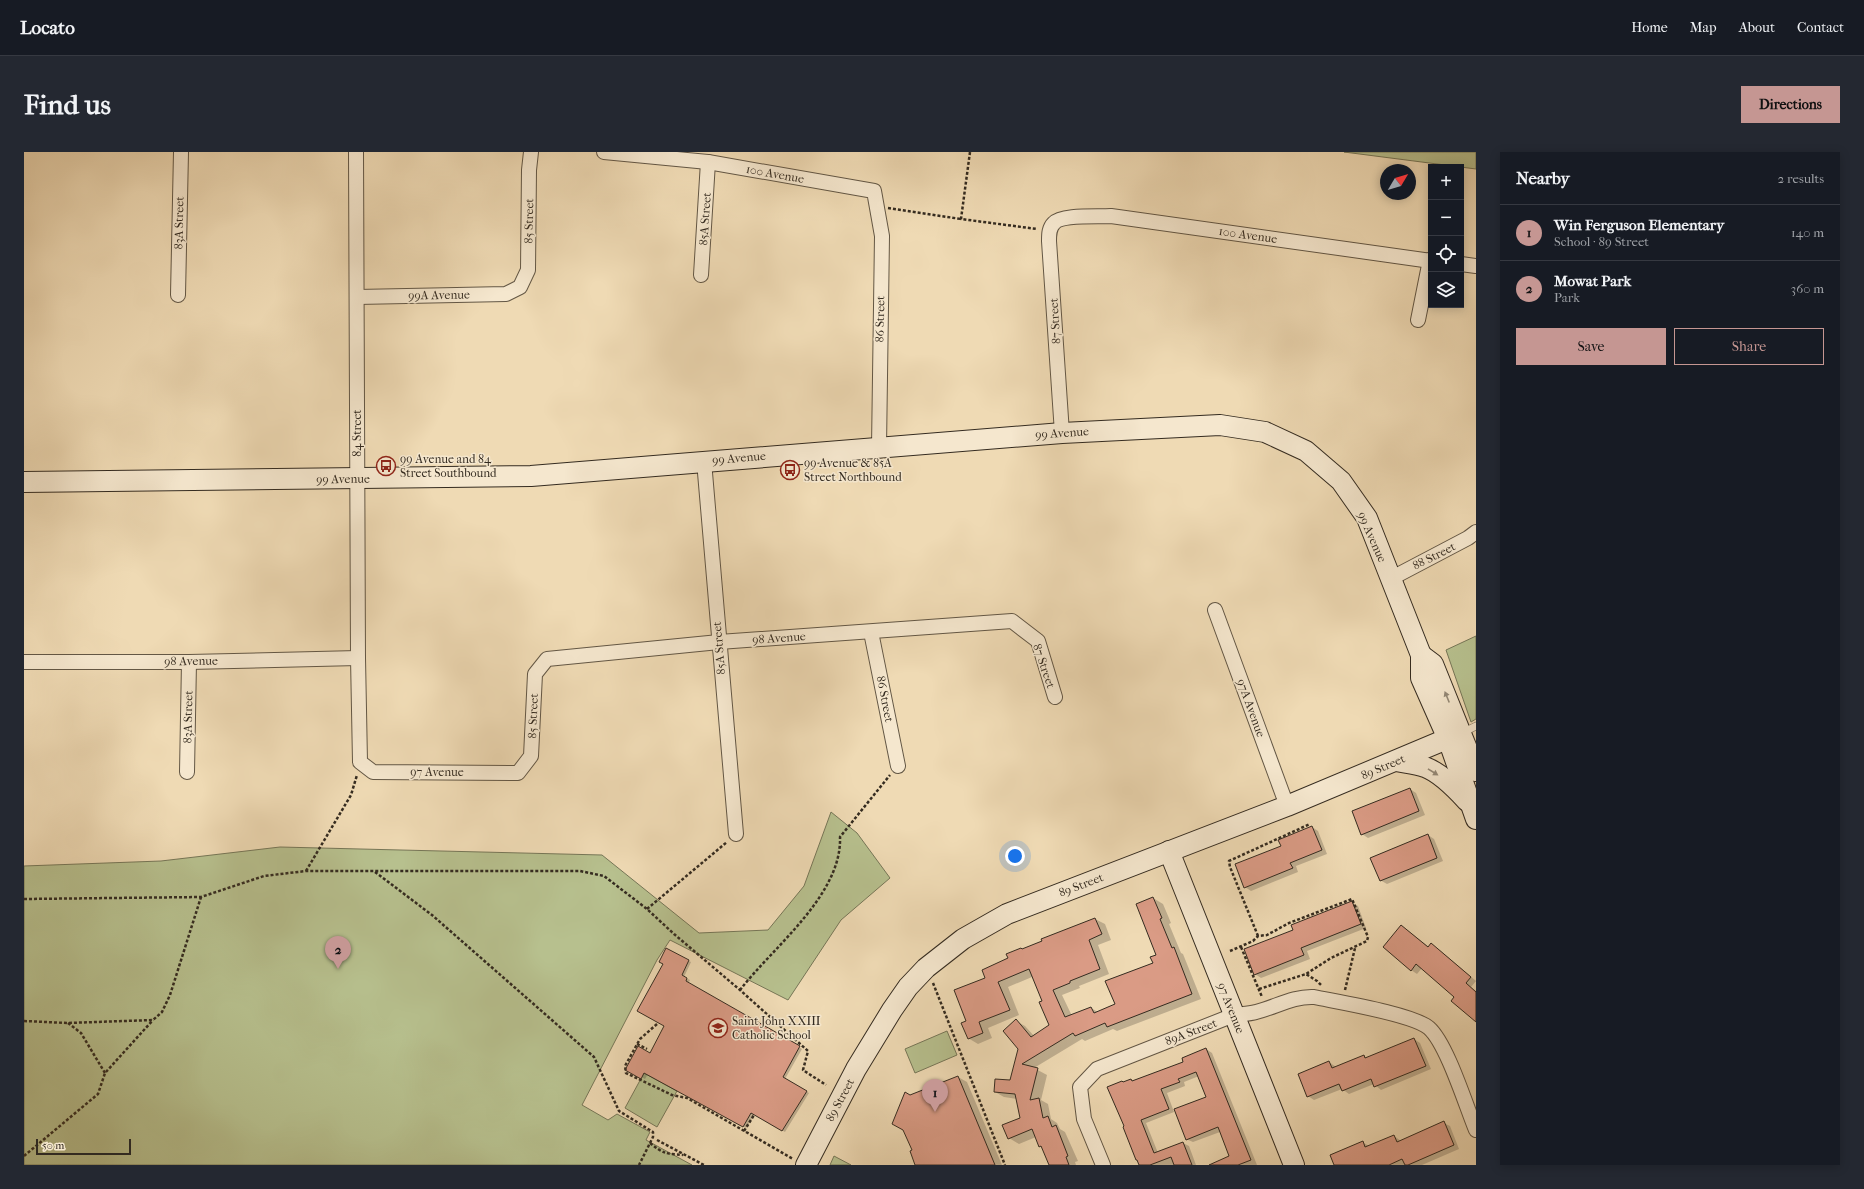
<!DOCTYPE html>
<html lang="en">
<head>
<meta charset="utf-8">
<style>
  body { margin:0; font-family:"IM FELL French Canon",serif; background:#242831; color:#f1f3f6 }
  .controls { position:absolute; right:12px; top:12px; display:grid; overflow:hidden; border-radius:0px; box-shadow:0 2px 10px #0003 }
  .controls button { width:36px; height:36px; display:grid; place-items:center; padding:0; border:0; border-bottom:1px solid #363941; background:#171b24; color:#f1f3f6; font:20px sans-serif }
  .compass { position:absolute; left:1356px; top:12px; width:36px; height:36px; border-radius:50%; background:#171b24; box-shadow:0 2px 10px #0003; rotate:52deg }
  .scale { position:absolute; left:12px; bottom:10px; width:95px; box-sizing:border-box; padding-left:4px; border:2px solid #342b20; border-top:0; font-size:11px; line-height:14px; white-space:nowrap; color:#342b20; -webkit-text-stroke:3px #f5e7ce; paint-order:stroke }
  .you { position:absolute; left:991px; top:704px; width:14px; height:14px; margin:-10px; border:3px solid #fff; border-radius:50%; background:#1a73e8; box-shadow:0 0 0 6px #1a73e833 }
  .badge { display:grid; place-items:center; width:26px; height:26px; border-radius:50%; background:#c59692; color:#111; font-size:13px; font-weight:700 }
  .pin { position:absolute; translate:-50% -33px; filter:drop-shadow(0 1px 2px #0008) }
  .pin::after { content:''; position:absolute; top:21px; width:14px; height:12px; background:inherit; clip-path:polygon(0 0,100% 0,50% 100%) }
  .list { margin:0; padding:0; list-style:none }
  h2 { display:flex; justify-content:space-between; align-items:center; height:52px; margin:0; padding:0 16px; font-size:17px }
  h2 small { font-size:13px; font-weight:400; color:#9ea1a6 }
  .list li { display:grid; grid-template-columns:26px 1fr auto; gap:12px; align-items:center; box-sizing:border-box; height:56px; padding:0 16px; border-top:1px solid #363941 }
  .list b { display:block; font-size:15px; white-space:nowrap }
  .list p { margin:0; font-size:13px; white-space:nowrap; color:#9ea1a6 }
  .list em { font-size:13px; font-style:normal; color:#9ea1a6 }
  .actions { display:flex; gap:8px; padding:12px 16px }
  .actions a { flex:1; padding:9px 0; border:1px solid #c59692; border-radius:0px; text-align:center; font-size:14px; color:#c59692 }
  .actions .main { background:#c59692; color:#111 }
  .icon { flex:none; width:22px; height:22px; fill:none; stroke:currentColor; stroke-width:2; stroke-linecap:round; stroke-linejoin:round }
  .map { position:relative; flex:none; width:1452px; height:1013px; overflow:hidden; border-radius:0px }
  header { display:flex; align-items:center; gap:24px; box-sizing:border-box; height:56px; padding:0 20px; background:#171b24; border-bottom:1px solid #363941 }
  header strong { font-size:19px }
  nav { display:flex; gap:22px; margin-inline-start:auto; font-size:14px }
  .intro { display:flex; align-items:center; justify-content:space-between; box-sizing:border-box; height:96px; padding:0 24px }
  h1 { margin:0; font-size:28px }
  .button { padding:10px 18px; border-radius:0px; background:#c59692; color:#111; font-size:14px; font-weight:700 }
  main { display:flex; gap:24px; padding:0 24px }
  aside { flex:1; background:#171b24; border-radius:0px; box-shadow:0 2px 10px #0003 }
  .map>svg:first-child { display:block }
  .green { fill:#b7c08e; stroke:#767657 }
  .shadow { fill:#0003 }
  .building { fill:#da9b85; stroke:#342b20 }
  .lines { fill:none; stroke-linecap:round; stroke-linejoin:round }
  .lane-casing { stroke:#635745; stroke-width:8 }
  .street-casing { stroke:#635745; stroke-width:16 }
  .secondary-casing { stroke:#342b20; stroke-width:22 }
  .path { stroke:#342b20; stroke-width:2.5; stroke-dasharray:3 2; stroke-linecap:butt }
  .lane { stroke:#f5e7ce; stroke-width:7 }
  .street { stroke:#f5e7ce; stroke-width:14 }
  .secondary { stroke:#f5e7ce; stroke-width:20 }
  .oneway { fill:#948977 }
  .labels { text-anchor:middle; stroke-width:3; stroke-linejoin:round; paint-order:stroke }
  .street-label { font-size:12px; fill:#342b20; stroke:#f5e7ce }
  .poi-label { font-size:12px; fill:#342b20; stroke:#f5e7ce; text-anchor:start }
</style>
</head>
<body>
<header>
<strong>Locato</strong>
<nav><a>Home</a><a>Map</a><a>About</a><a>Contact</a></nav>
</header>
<div class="intro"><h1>Find us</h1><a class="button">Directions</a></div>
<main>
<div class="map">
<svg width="1452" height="1013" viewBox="0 0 1452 1013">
  <rect width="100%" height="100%" fill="#efdab4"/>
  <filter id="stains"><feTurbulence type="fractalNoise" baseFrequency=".005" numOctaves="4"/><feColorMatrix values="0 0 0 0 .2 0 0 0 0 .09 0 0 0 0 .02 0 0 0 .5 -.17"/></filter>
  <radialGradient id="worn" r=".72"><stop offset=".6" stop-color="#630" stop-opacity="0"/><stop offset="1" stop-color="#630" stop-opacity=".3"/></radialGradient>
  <g class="green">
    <path d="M1320 0H1452V17Z"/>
    <path d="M1452 484V567L1447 570 1422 498Z"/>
    <path d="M807 660 833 681 866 726 817 768 764 848 646 788 633 808 558 953 584 968 593 962 626 980 622 988 668 1013H0V714L137 709 256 695 578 703 675 781 744 778 780 734Z"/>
    <path d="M923 879 933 903 891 921 881 897Z"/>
    <path d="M620 921 653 939 633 975 601 956Z"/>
    <path d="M810 1004 827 1013H806Z"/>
  </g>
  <g class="shadow">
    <path d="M1386 637 1392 641 1401 663 1344 686 1338 682Z"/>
    <path d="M1288 675 1294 679 1303 702 1272 714 1274 720 1227 739 1221 735Z"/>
    <path d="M1404 683 1410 687 1419 709 1363 732 1356 728Z"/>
    <path d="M1129 746 1139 752 1147 771 1145 772 1157 801 1159 802 1177 847 1093 879 1089 877 1061 889 1058 887 1010 916 1023 923 1017 948 1024 952 1027 967 1033 971 1036 977 1041 980 1054 1009 1051 1010 1052 1013H1026L1019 996 1016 994 1012 985 995 992 985 986 998 966 993 947 980 945 971 940 987 929 996 897 992 869 1001 874 1010 884 1026 874 1019 849 1008 825 984 835 995 863 964 876 968 886 954 892 944 886V869L963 826 985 806 999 798 1071 767 1081 772 1087 788 1074 793 1085 822 1055 834 1056 836 1038 843 1048 864 1067 856 1074 860 1092 853 1130 812 1133 803Z"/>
    <path d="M1327 750 1334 754 1342 776 1283 799 1286 807 1237 826 1231 822 1270 778Z"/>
    <path d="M1378 774 1405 795 1413 796 1452 829 1447 835 1452 839V869L1431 845 1398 816 1393 822 1387 818Z"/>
    <path d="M642 798 667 810 660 825 666 828 664 832 778 897 761 927 785 941 761 980 731 962 722 976 624 922 621 927 603 917 626 902 641 874 640 812Z"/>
    <path d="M1390 887 1396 891 1407 917 1357 938 1350 932 1325 942 1318 937 1290 948 1284 944 1305 910 1312 915 1339 904 1344 906Z"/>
    <path d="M1182 897 1188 901 1233 1013H1186L1207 1005 1196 980 1169 990 1162 987 1183 945 1175 924 1160 930 1161 934 1143 941 1150 960 1122 971 1134 1001 1159 991 1165 994 1172 1013H1115L1107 928 1109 929 1160 911Z"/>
    <path d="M934 925 943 930 978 1013H892L889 999 886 944Z"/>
    <path d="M1420 971 1426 974 1435 997 1398 1013H1311L1338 990 1345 994 1370 984 1377 989Z"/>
  </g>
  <g class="building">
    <path d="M1386 636 1395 659 1337 683 1328 659Z"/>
    <path d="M1288 674 1298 698 1266 711 1269 716 1220 736 1211 712 1257 694 1254 688Z"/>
    <path d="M1404 682 1413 706 1356 729 1346 706Z"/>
    <path d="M1129 745 1138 766 1136 767 1148 796 1150 795 1168 842 1083 875 1081 871 1051 884 1049 881 998 912 1014 916 1006 948 1015 946 1019 966 1024 964 1028 975 1032 973 1044 1004 1042 1005 1045 1013H1025L1017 994 1015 995 1008 977 984 987 978 973 996 966 991 942 970 940 971 927 986 928 994 897 979 879 992 867 1007 885 1025 873 1015 850 1018 849 1005 817 974 830 986 858 955 870 959 881 944 887 937 871 942 869 930 838 961 826 958 818 984 806 982 802 997 796 998 797 1018 789 1017 787 1071 766 1078 782 1065 788 1076 817 1046 829V831L1029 838 1041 865 1067 855 1070 861 1091 852 1081 829 1129 811 1126 805 1132 803 1112 752Z"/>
    <path d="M1328 749 1337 772 1277 796 1280 803 1230 823 1220 797 1269 778 1267 773Z"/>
    <path d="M1377 773 1404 795 1407 791 1447 825 1442 831 1452 840V870L1427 849 1430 845 1392 812 1387 819 1359 795Z"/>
    <path d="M642 796 665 808 658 823 663 826 662 829 776 894 759 925 783 939 758 979 727 961 719 975 620 921 617 927 601 918 614 894 626 901 640 874 613 859 639 812 635 810Z"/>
    <path d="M1390 886 1402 914 1350 935 1347 927 1318 939 1315 932 1283 945 1274 922 1305 909 1308 916 1340 903 1341 906Z"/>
    <path d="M1182 896 1227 1008 1214 1013H1185L1205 1004 1194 975 1162 988 1150 957 1182 945 1172 920 1154 927 1156 930 1137 937 1145 957 1117 968 1130 1001 1159 990 1168 1013H1150L1147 1005 1126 1013H1115L1113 1008H1112L1099 975 1100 974 1083 935 1098 929 1099 930 1107 927 1108 929 1159 910 1158 906Z"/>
    <path d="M934 924 971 1013H891L886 999 888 998 879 978 868 972 881 940 886 943Z"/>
    <path d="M1420 969 1430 993 1384 1013H1381L1378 1007 1365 1013H1310L1306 1003 1339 989 1341 995 1370 983 1373 990Z"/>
  </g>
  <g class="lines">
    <defs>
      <path id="lane" d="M1438 581 1452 574"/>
      <g id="street">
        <path d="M332 0 334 506 336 610 349 620 494 621 507 604 511 522 523 507 695 490 988 469 1014 489 1031 545"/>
        <path d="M580 0 684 10 850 39 858 84 855 295"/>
        <path d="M1437 112 1452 114"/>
        <path d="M677 123 684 10"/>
        <path d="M154 143 157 0"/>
        <path d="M333 145 482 142 496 135 504 118 505 18 507 0"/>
        <path d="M1394 168 1406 108"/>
        <path d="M1038 281 1025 89C1025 82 1025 76 1030 71 1038 62 1074 65 1087 64L1407 109"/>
        <path d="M680 309 712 682"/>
        <path d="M1366 427 1444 386 1452 380"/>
        <path d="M1191 458 1263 654"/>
        <path d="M847 480 874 614"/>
        <path d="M0 510H165L334 506"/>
        <path d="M163 620 165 510"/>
        <path d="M1079 1013 1060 967 1056 935 1073 917 1210 863C1217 862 1225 862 1232 860 1252 855 1269 844 1290 845 1314 850 1389 862 1405 876 1423 892 1442 954 1452 978"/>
      </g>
      <g id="secondary">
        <path d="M0 330 507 324 1038 281 1196 273 1241 280 1282 299 1317 329 1343 366 1397 503V526L1424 587 1452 667"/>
        <path d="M1397 503 1409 512 1452 619"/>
        <path d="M1372 609C1382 611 1392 612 1401 615 1417 621 1432 637 1443 649"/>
        <path d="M1145 699 1270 1013"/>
        <path d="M782 1013 832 917 868 858 884 835 902 816 939 787 983 762 1263 654 1437 581"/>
      </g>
    </defs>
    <use href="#lane" class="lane-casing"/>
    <use href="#street" class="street-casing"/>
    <use href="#secondary" class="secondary-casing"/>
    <g class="path">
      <path d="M946 0 937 67 1013 77"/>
      <path d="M864 56 937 67"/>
      <path d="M282 719 327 643 333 623"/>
      <path d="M351 720 408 763 570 905 595 959 629 980V985L615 1013"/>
      <path d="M0 747 177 745 240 724 282 719H556L580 724 623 757 650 782 716 838 784 899 779 918 802 933"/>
      <path d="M623 757 703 690"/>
      <path d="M1234 784 1206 715 1205 709 1286 672"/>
      <path d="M1217 795 1238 845"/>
      <path d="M1206 799 1229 789 1234 784 1243 783 1265 771 1328 747 1344 785 1343 789 1307 806 1282 822"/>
      <path d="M909 831 981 1013"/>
      <path d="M1235 837 1282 822 1293 829 1297 833"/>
      <path d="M716 838C749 795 818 743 816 685L866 623"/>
      <path d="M1321 838 1331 796"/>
      <path d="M0 869 43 871 129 868 138 860 146 843 177 745"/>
      <path d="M44 871 57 881 81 921"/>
      <path d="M633 872 616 887 601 914 602 921 648 943 663 946 769 1007"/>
      <path d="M613 892 623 897"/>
      <path d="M720 979 730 963"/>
      <path d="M633 988 680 1013"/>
      <path d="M626 991C641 1003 641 1001 659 1003"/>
      <path d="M0 1004 74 942 81 921 129 868"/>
    </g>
    <use href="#lane" class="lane"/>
    <use href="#street" class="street"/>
    <use href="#secondary" class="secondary"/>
  </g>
  <defs><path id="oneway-solid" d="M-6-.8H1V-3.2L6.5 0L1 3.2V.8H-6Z"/></defs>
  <g class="oneway">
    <use href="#oneway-solid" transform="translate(1423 545) rotate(-112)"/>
    <use href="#oneway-solid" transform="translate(1409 620) rotate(32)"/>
  </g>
  <defs>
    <symbol id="bus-ring" viewBox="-11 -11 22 22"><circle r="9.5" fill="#f5e7ce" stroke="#8f2418" stroke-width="1.5"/><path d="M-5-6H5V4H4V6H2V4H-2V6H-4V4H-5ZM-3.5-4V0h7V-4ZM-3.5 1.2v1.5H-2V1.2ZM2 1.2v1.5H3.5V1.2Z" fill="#8f2418"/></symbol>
    <symbol id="school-ring" viewBox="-11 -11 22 22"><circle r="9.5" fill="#f5e7ce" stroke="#8f2418" stroke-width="1.5"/><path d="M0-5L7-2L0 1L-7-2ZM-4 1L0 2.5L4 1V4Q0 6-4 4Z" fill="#8f2418"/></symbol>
  </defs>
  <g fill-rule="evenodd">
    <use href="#bus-ring" x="351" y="303" width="22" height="22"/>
    <use href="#bus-ring" x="755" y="307" width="22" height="22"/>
    <use href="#school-ring" x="683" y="865" width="22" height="22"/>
  </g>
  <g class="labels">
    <g class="street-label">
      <text transform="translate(751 22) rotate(10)" y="4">100 Avenue</text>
      <text transform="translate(681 67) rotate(-86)" y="4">85A Street</text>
      <text transform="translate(505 69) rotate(-89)" y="4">85 Street</text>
      <text transform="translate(155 71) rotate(-89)" y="4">83A Street</text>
      <text transform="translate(1224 83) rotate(8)" y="4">100 Avenue</text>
      <text transform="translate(415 143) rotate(-1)" y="4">99A Avenue</text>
      <text transform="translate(856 167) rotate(-89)" y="4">86 Street</text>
      <text transform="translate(1031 169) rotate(-94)" y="4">87 Street</text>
      <text transform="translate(333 281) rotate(-90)" y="4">84 Street</text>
      <text transform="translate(1038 281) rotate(-4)" y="4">99 Avenue</text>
      <text transform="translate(715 306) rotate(-5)" y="4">99 Avenue</text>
      <text transform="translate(319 327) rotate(-1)" y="4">99 Avenue</text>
      <text transform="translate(1348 385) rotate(66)" y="4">99 Avenue</text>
      <text transform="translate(1410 404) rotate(-27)" y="4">88 Street</text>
      <text transform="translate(755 486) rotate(-4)" y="4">98 Avenue</text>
      <text transform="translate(695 496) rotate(-95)" y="4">85A Street</text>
      <text transform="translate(167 509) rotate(-1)" y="4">98 Avenue</text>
      <text transform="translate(1020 514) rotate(71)" y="4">87 Street</text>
      <text transform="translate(861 547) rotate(79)" y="4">86 Street</text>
      <text transform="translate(1227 556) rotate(70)" y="4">97A Avenue</text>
      <text transform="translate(509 564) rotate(-88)" y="4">85 Street</text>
      <text transform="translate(164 565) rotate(-89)" y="4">83A Street</text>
      <text transform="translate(1359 615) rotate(-23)" y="4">89 Street</text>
      <text x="413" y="624">97 Avenue</text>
      <text transform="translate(1057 733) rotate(-21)" y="4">89 Street</text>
      <text transform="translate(1207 856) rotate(68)" y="4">97 Avenue</text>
      <text transform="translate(1167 880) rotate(-21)" y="4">89A Street</text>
      <text transform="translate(816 948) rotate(-62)" y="4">89 Street</text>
    </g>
    <g class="poi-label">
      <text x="376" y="311">99 Avenue and 84<tspan x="376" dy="14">Street Southbound</tspan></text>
      <text x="780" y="315">99 Avenue &amp; 85A<tspan x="780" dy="14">Street Northbound</tspan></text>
      <text x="708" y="873">Saint John XXIII<tspan x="708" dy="14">Catholic School</tspan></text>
    </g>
  </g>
  <rect width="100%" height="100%" filter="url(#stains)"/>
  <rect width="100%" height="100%" fill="url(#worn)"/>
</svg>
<div class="controls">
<button>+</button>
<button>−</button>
<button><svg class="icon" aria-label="locate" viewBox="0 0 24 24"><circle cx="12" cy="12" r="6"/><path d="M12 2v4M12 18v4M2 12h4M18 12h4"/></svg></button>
<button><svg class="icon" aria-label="layers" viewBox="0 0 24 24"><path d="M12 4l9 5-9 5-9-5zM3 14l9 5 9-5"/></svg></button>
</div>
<svg class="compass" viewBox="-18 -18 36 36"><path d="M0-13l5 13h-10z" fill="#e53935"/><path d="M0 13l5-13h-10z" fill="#9ea1a6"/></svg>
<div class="scale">50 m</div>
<div class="you"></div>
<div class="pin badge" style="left:911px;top:960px">1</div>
<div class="pin badge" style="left:314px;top:817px">2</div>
</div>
<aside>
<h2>Nearby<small>2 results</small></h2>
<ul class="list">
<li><span class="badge">1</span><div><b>Win Ferguson Elementary</b><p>School · 89 Street</p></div><em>140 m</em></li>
<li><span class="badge">2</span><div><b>Mowat Park</b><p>Park</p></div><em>360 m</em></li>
</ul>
<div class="actions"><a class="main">Save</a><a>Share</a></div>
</aside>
</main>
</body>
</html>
